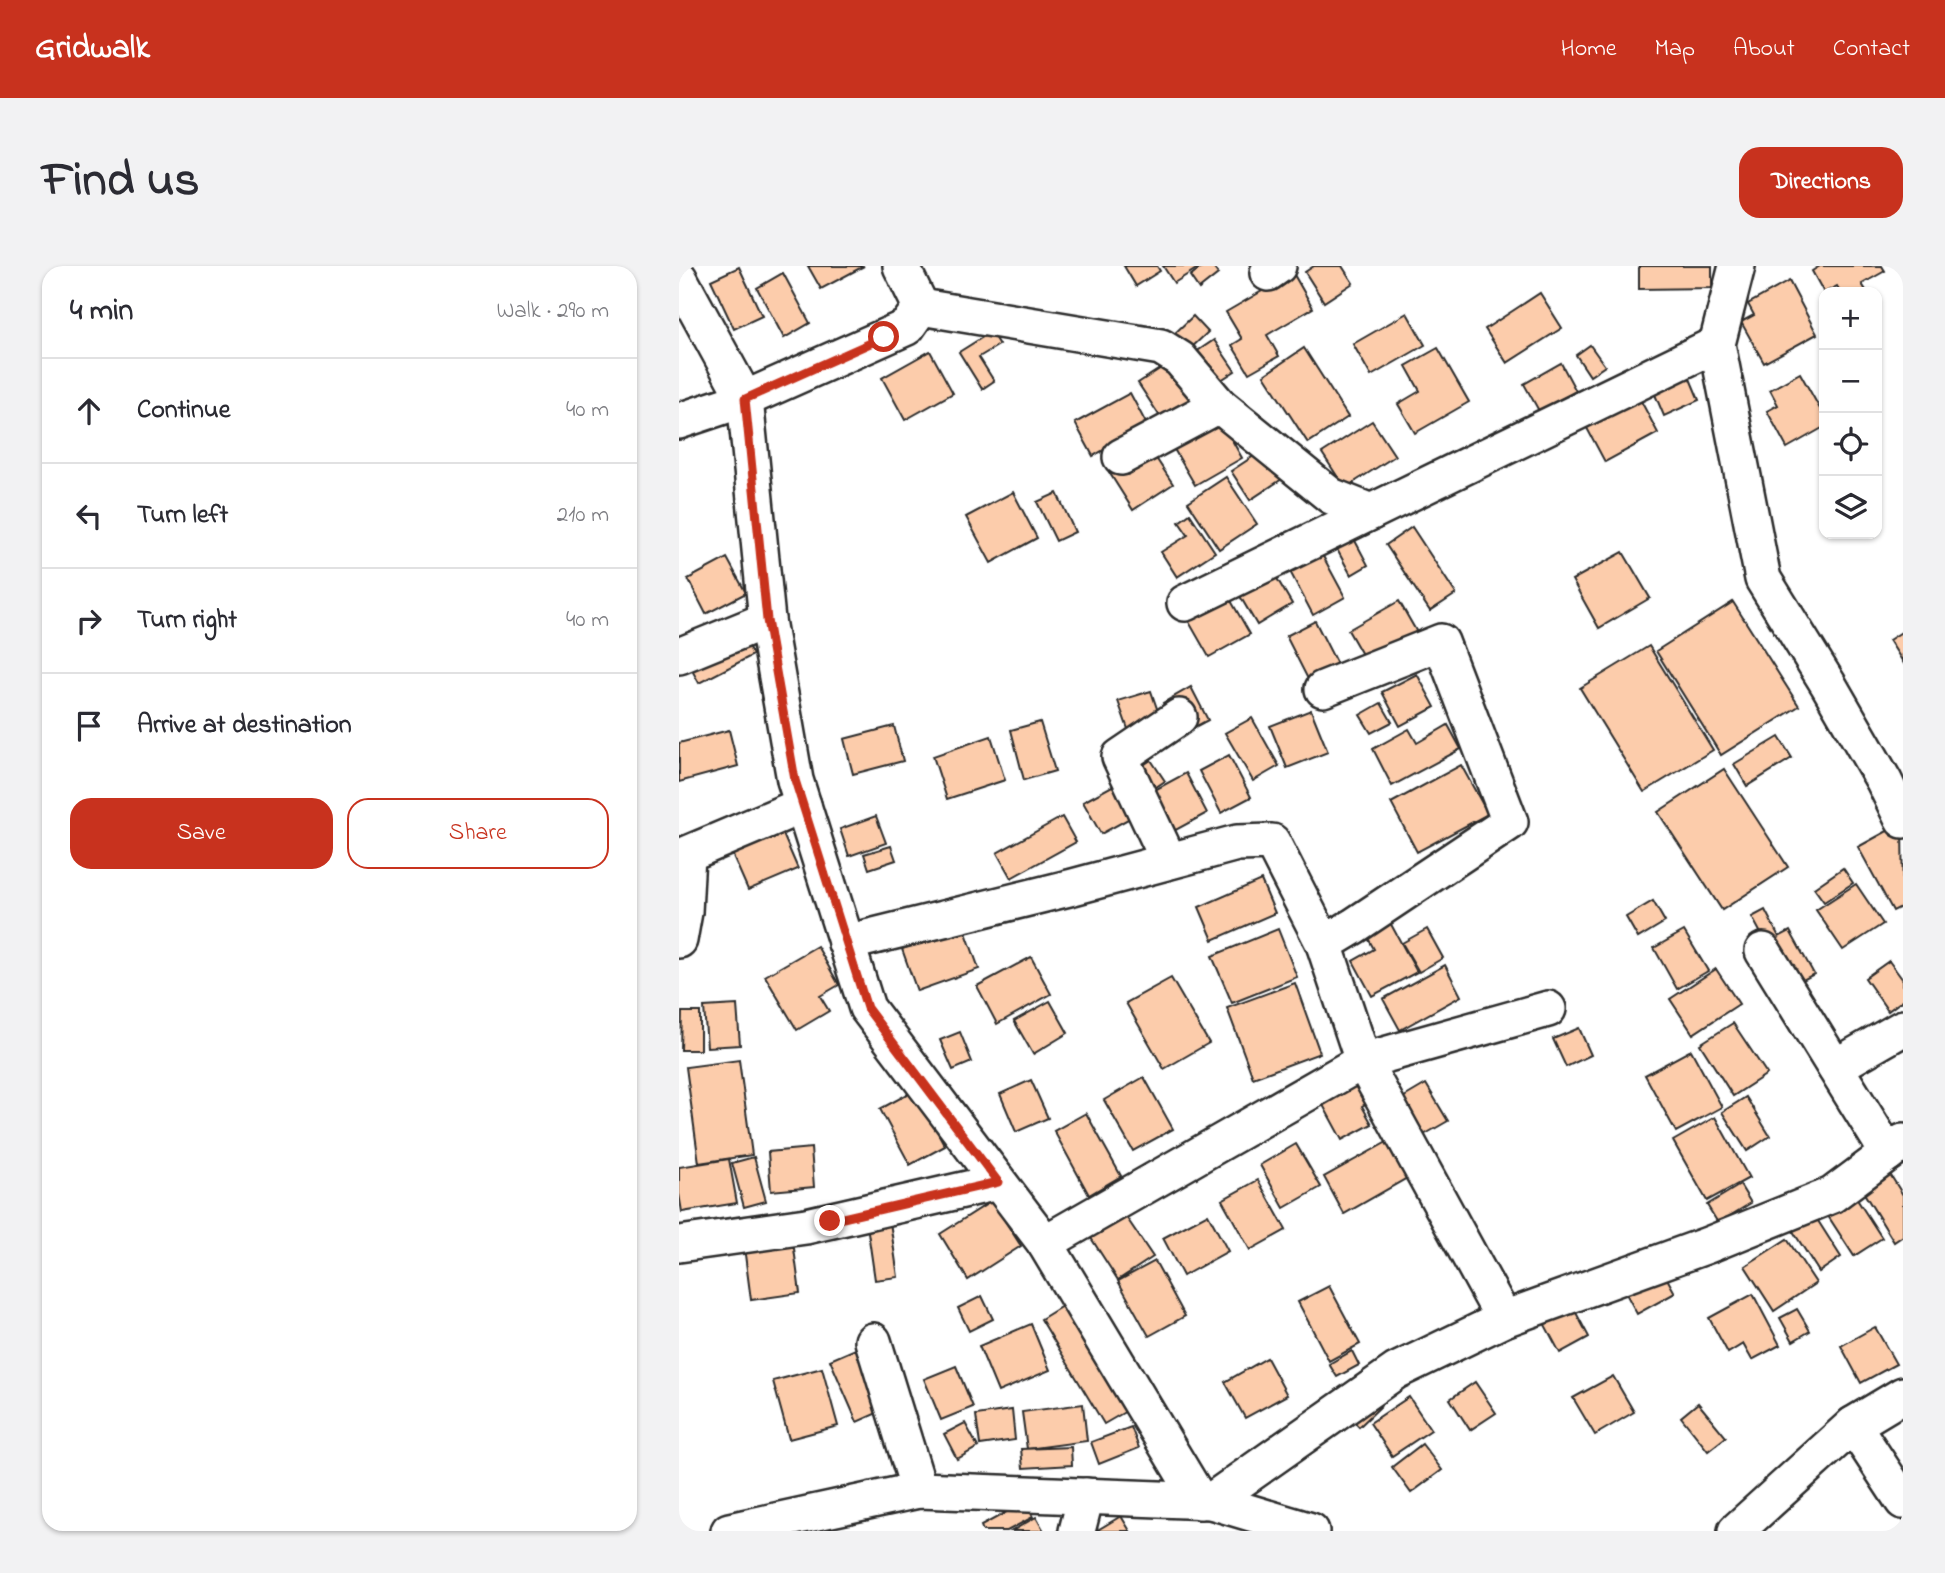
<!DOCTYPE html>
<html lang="en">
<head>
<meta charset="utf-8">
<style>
  body { margin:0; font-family:"Indie Flower",sans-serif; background:#f2f2f3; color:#2b2b33 }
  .controls { position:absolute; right:21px; top:21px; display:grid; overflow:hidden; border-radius:14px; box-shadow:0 2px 5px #0004 }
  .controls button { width:63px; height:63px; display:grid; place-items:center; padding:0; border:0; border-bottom:2px solid #e1e1e2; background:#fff; color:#2b2b33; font:35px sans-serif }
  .stop { position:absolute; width:21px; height:21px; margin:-16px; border:5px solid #c8321e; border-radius:50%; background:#fff }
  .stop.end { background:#c8321e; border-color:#fff; box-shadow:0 2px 7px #0008 }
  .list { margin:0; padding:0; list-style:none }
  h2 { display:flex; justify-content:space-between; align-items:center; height:91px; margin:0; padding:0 28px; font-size:30px }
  h2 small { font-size:23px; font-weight:400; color:#7c7c81 }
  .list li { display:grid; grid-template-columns:46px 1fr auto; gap:21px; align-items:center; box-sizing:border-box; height:105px; padding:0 28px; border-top:2px solid #e1e1e2 }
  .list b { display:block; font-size:26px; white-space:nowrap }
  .list em { font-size:23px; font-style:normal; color:#7c7c81 }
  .actions { display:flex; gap:14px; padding:21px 28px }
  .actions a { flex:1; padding:16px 0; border:2px solid #c8321e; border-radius:21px; text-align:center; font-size:24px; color:#c8321e }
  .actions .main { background:#c8321e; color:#fff }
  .icon { flex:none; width:38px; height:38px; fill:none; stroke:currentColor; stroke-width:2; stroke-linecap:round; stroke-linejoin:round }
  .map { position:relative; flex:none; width:1224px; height:1265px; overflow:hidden; border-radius:21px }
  header { display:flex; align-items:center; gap:42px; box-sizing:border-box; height:98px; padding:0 35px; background:#c8321e; color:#fff }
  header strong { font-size:33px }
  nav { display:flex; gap:38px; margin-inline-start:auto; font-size:24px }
  .intro { display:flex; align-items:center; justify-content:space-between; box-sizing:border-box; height:168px; padding:0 42px }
  h1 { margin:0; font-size:49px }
  .button { padding:18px 32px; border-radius:21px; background:#c8321e; color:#fff; font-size:24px; font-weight:700 }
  main { display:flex; gap:42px; padding:0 42px }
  aside { flex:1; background:#fff; border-radius:21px; box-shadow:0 2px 5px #0004 }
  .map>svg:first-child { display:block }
  .building { fill:#fcccab; stroke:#2b2b2b; stroke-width:2 }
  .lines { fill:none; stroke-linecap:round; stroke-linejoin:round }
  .minor-casing { stroke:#2b2b2b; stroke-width:40 }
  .minor { stroke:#fff; stroke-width:35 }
  .route { stroke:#c8321e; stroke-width:9 }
</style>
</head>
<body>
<header>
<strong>Gridwalk</strong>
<nav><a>Home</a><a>Map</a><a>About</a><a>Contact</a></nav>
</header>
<div class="intro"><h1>Find us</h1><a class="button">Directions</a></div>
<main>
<aside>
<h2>4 min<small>Walk · 290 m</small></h2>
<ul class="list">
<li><svg class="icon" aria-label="ahead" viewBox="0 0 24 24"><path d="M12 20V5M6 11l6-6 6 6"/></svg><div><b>Continue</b></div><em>40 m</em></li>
<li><svg class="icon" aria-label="left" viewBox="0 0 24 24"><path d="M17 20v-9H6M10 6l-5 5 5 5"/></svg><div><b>Turn left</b></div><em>210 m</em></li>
<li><svg class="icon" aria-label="right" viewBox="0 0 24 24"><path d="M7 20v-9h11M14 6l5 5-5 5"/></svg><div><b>Turn right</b></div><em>40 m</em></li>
<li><svg class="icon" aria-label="arrive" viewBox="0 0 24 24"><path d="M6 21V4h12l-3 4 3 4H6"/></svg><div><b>Arrive at destination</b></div></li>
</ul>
<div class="actions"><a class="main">Save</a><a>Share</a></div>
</aside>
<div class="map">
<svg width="1224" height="1265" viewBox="0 0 1224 1265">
  <rect width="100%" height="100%" fill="#fff"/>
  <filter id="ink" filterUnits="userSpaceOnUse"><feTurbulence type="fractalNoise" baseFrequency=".0143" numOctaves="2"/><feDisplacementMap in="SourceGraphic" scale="14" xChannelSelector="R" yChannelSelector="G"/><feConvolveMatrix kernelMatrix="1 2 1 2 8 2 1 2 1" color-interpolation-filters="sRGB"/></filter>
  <g filter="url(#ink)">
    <g class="building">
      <path d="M129 0H185L142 23Z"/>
      <path d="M445 0H478L481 5 457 20Z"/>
      <path d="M484 0H522L495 17Z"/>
      <path d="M524 0H533L539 8 520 23 511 10Z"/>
      <path d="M635 0H663L674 17 645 36 626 6Z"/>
      <path d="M960 0H1033V22L960 23Z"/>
      <path d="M1141 0H1203L1206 5 1183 18 1188 26H1161L1158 20 1145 27 1133 5Z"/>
      <path d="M60 1 83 50 55 63 32 14Z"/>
      <path d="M104 7 131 57 105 72 78 22Z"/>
      <path d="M614 7 634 42 588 69 600 90 570 107 553 79 563 73 547 46Z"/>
      <path d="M1110 15 1138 68 1085 97 1062 56 1075 49 1069 38Z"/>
      <path d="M861 27 883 62 828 97 806 63Z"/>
      <path d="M728 47 746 79 692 110 674 78Z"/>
      <path d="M514 50 529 66 509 85 494 69Z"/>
      <path d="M312 66 320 79 300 91 315 115 303 123 280 86Z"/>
      <path d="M535 74 556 105 531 121 511 90Z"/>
      <path d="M911 79 926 100 911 110 897 89Z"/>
      <path d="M625 82 669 151 629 177 585 109Z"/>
      <path d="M759 82 790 136 736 167 719 138 741 125 727 100Z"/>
      <path d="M251 85 274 127 226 154 203 112Z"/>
      <path d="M490 97 515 135 484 155 459 117Z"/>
      <path d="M882 97 897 125 860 145 845 118Z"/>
      <path d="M1007 103 1020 134 985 150 972 119Z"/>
      <path d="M1121 107 1145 150V161L1108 182 1088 145 1099 139 1091 124Z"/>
      <path d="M954 120 979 167 926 196 901 149Z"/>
      <path d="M451 127 468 159 414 190 396 157Z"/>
      <path d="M540 151 563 192 516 219 492 178Z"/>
      <path d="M693 155 716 190 666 222 643 187Z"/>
      <path d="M469 180 494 218 454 244 430 206Z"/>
      <path d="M584 184 603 213 571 234 552 205Z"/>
      <path d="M547 211 578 258 540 283 509 236Z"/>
      <path d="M334 226 358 272 312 297 287 251Z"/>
      <path d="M378 227 396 266 377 275 358 236Z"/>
      <path d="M511 248 536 286 498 311 482 286 509 269 500 256Z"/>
      <path d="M733 261 777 328 751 345 707 279Z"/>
      <path d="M673 269 689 299 672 309 655 278Z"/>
      <path d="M639 281 666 331 634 349 607 298Z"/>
      <path d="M944 286 971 332 920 362 893 314Z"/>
      <path d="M48 292 67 327 27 348 9 313Z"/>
      <path d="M593 304 613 338 578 359 558 325Z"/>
      <path d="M547 326 571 368 530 391 506 349Z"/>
      <path d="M720 335 744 377 693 406 669 364Z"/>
      <path d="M1054 336 1120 440 1042 489 977 385Z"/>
      <path d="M636 355 663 408 634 423 607 370Z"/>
      <path d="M56 356 74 389 20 417 2 384Z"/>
      <path d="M1224 365V396L1210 374Z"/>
      <path d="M970 380 1034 484 965 526 901 422Z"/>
      <path d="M738 408 756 441 721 460 703 426Z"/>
      <path d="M512 421 529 454 501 469 484 437Z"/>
      <path d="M472 425 486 466 454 477 439 435Z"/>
      <path d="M702 437 713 456 692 467 681 449Z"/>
      <path d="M632 444 649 486 608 502 591 460Z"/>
      <path d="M573 452 600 500 574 515 546 467Z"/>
      <path d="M361 456 376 505 345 514 332 464Z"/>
      <path d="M769 459 782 483 713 520 694 483 730 463 738 477Z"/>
      <path d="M215 460 224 495 174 508 165 473Z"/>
      <path d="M50 464 59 500 0 516V477Z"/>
      <path d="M312 470 326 514 268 533 254 490Z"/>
      <path d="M1100 471 1113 492 1068 520 1055 498Z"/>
      <path d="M550 489 572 531 542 547 520 505Z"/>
      <path d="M472 494 486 515 468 527 454 506Z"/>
      <path d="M782 499 809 548 738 586 712 537Z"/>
      <path d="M1045 503 1109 601 1043 644 979 546Z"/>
      <path d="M507 507 528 547 493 566 472 526Z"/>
      <path d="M444 514 462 546 422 568 404 536Z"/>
      <path d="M197 550 207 577 170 590 161 563Z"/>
      <path d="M383 551 397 576 332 612 318 587Z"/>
      <path d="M97 552 119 603 69 624 47 574Z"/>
      <path d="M1223 557 1224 640 1214 645 1179 581Z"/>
      <path d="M212 580 217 594 190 603 185 588Z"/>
      <path d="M1164 602 1174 617 1145 636 1135 622Z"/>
      <path d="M582 614 596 647 534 674 520 641Z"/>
      <path d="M1177 618 1204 658 1164 684 1137 644Z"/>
      <path d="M974 635 986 656 959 672 947 651Z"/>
      <path d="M1086 644 1100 671 1111 665 1135 708 1111 721 1073 651Z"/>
      <path d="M708 651 738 706 693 730 674 695 695 683 684 663Z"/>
      <path d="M285 661 300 703 238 725 223 683Z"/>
      <path d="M599 663 618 711 553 737 533 690Z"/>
      <path d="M748 663 764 692 740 706 723 677Z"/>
      <path d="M1005 665 1029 705 998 723 975 682Z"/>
      <path d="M138 680 160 719 141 730 150 745 118 764 86 710Z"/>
      <path d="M352 691 372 728 318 758 298 720Z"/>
      <path d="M1210 695 1224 714V734L1209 745 1186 712Z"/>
      <path d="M766 699 782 730 721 764 704 733Z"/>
      <path d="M1037 703 1060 738 1014 768 991 733Z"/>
      <path d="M492 712 530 777 485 803 447 737Z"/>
      <path d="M616 717 641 787 574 812 548 742Z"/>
      <path d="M371 735 389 767 354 788 335 755Z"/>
      <path d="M58 739 61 779 28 781 25 741Z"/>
      <path d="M3 746H21V784H2Z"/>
      <path d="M1054 757 1088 808 1054 830 1021 778Z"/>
      <path d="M900 762 912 789 887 801 874 773Z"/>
      <path d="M281 766 293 796 274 804 261 774Z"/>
      <path d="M1012 784 1043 841 997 866 966 809Z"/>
      <path d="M60 794 73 889 20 897 7 801Z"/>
      <path d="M678 806 693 834 683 840 693 858 663 874 638 828Z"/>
      <path d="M465 811 494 863 454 885 425 834Z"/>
      <path d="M352 814 369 852 337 866 321 828Z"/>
      <path d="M747 818 769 855 736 874 715 837Z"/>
      <path d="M236 824 266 880 231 899 201 843Z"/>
      <path d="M1067 831 1091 870 1068 885 1043 846Z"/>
      <path d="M407 847 442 910 410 929 375 865Z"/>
      <path d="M1036 851 1070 912 1028 935 994 875Z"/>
      <path d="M708 876 728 912 665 948 645 911Z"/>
      <path d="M617 878 642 921 605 942 581 899Z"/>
      <path d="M132 882 135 921 92 925 89 886Z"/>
      <path d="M1199 889 1224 929V970L1215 976 1172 906Z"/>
      <path d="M75 891 87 935 65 941 53 897Z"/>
      <path d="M50 893 58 937 3 946 0 928V901Z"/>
      <path d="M579 914 607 964 571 984 543 934Z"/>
      <path d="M1168 918 1203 972 1175 990 1140 936Z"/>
      <path d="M1061 919 1072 937 1039 957 1028 939Z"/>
      <path d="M313 935 342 980 289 1014 261 968Z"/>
      <path d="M437 936 474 991 439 1014 403 958Z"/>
      <path d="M1134 947 1162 991 1140 1006 1112 962Z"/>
      <path d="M529 948 549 985 504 1010 484 972Z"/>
      <path d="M210 949 219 1011 196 1014 187 952Z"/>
      <path d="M1108 973 1137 1017 1095 1045 1066 1000Z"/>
      <path d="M114 975 121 1027 72 1034 65 981Z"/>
      <path d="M975 989 996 1027 958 1048 937 1009Z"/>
      <path d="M476 995 506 1050 470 1070 439 1015Z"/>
      <path d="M650 1020 681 1078 650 1095 619 1036Z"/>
      <path d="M886 1026 910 1071 881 1087 857 1042Z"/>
      <path d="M1074 1028 1101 1079 1073 1094 1064 1078 1049 1087 1030 1052Z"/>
      <path d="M303 1030 314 1053 290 1065 279 1042Z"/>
      <path d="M393 1034 456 1140 425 1158 362 1053Z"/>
      <path d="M1118 1043 1131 1065 1114 1075 1101 1052Z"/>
      <path d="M352 1058 371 1104 319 1126 300 1080Z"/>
      <path d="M1196 1061 1217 1098 1182 1117 1162 1080Z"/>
      <path d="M195 1075 223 1136 178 1156 151 1094Z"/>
      <path d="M673 1085 680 1099 658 1111 650 1098Z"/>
      <path d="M588 1092 608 1129 566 1152 546 1116Z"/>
      <path d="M277 1100 294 1141 262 1154 245 1113Z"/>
      <path d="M143 1102 159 1160 110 1173 94 1115Z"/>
      <path d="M934 1110 955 1146 916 1169 894 1132Z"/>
      <path d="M796 1116 817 1147 791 1164 771 1133Z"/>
      <path d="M685 1123 701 1141 680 1161 663 1143Z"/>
      <path d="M730 1131 752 1164 713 1190 691 1157Z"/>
      <path d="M1019 1137 1047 1171 1029 1185 1002 1151Z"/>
      <path d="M404 1138 408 1175 348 1183 343 1146Z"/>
      <path d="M333 1144 336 1174 301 1179 297 1149Z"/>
      <path d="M286 1157 299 1181 278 1193 265 1168Z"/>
      <path d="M452 1161 460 1182 420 1198 412 1176Z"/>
      <path d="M743 1178 763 1204 732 1227 713 1201Z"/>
      <path d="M392 1181 393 1199 344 1202 342 1183Z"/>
      <path d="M346 1236 354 1251 328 1265H304L302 1260Z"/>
      <path d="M442 1250 451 1265H417Z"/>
      <path d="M357 1251 365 1265H333Z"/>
    </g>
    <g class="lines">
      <defs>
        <g id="minor">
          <path d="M1058 0 1038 78 1084 313 1149 418 1205 515 1224 554"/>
          <path d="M589 7 599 0"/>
          <path d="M0 12 66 133 88 354 116 514 188 742 366 977 521 1235"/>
          <path d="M242 41 482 81 501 93 540 139 652 230 692 246 1038 78"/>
          <path d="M0 155 66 133 228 61 242 41 222 0"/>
          <path d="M442 191 540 139"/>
          <path d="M506 337 692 246"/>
          <path d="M0 390 88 354"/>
          <path d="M644 423 762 376 831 556 675 660 645 678"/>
          <path d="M490 595 441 491 500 451"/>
          <path d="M0 674 5 646 8 588 124 539"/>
          <path d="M167 677 394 621 558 577 593 576 645 678 684 795 869 743"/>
          <path d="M1084 685 1209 887"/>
          <path d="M1156 801 1224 762"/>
          <path d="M366 977 684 795 825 1053"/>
          <path d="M0 978 127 960 319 916"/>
          <path d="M194 1075 240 1224"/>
          <path d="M1174 1159 1224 1235"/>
          <path d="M532 1235 717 1105 825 1053 1029 979 1153 929 1224 876"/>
          <path d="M50 1265 240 1224 532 1235 632 1265"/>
          <path d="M398 1265 407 1230"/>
          <path d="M1057 1265 1174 1159 1224 1129"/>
        </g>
      </defs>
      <use href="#minor" class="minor-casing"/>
      <use href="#minor" class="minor"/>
    </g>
  </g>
  <g class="lines" filter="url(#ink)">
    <path class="route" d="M151 955 319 916 188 742 116 514 88 354 66 133 205 71"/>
  </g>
</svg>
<div class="controls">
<button>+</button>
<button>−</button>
<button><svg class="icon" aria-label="locate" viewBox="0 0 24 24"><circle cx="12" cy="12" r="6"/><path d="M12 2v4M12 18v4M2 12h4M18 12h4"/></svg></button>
<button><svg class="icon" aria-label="layers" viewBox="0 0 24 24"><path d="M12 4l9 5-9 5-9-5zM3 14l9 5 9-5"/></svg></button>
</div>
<div class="stop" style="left:205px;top:71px"></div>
<div class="stop end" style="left:151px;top:955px"></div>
</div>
</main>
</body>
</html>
